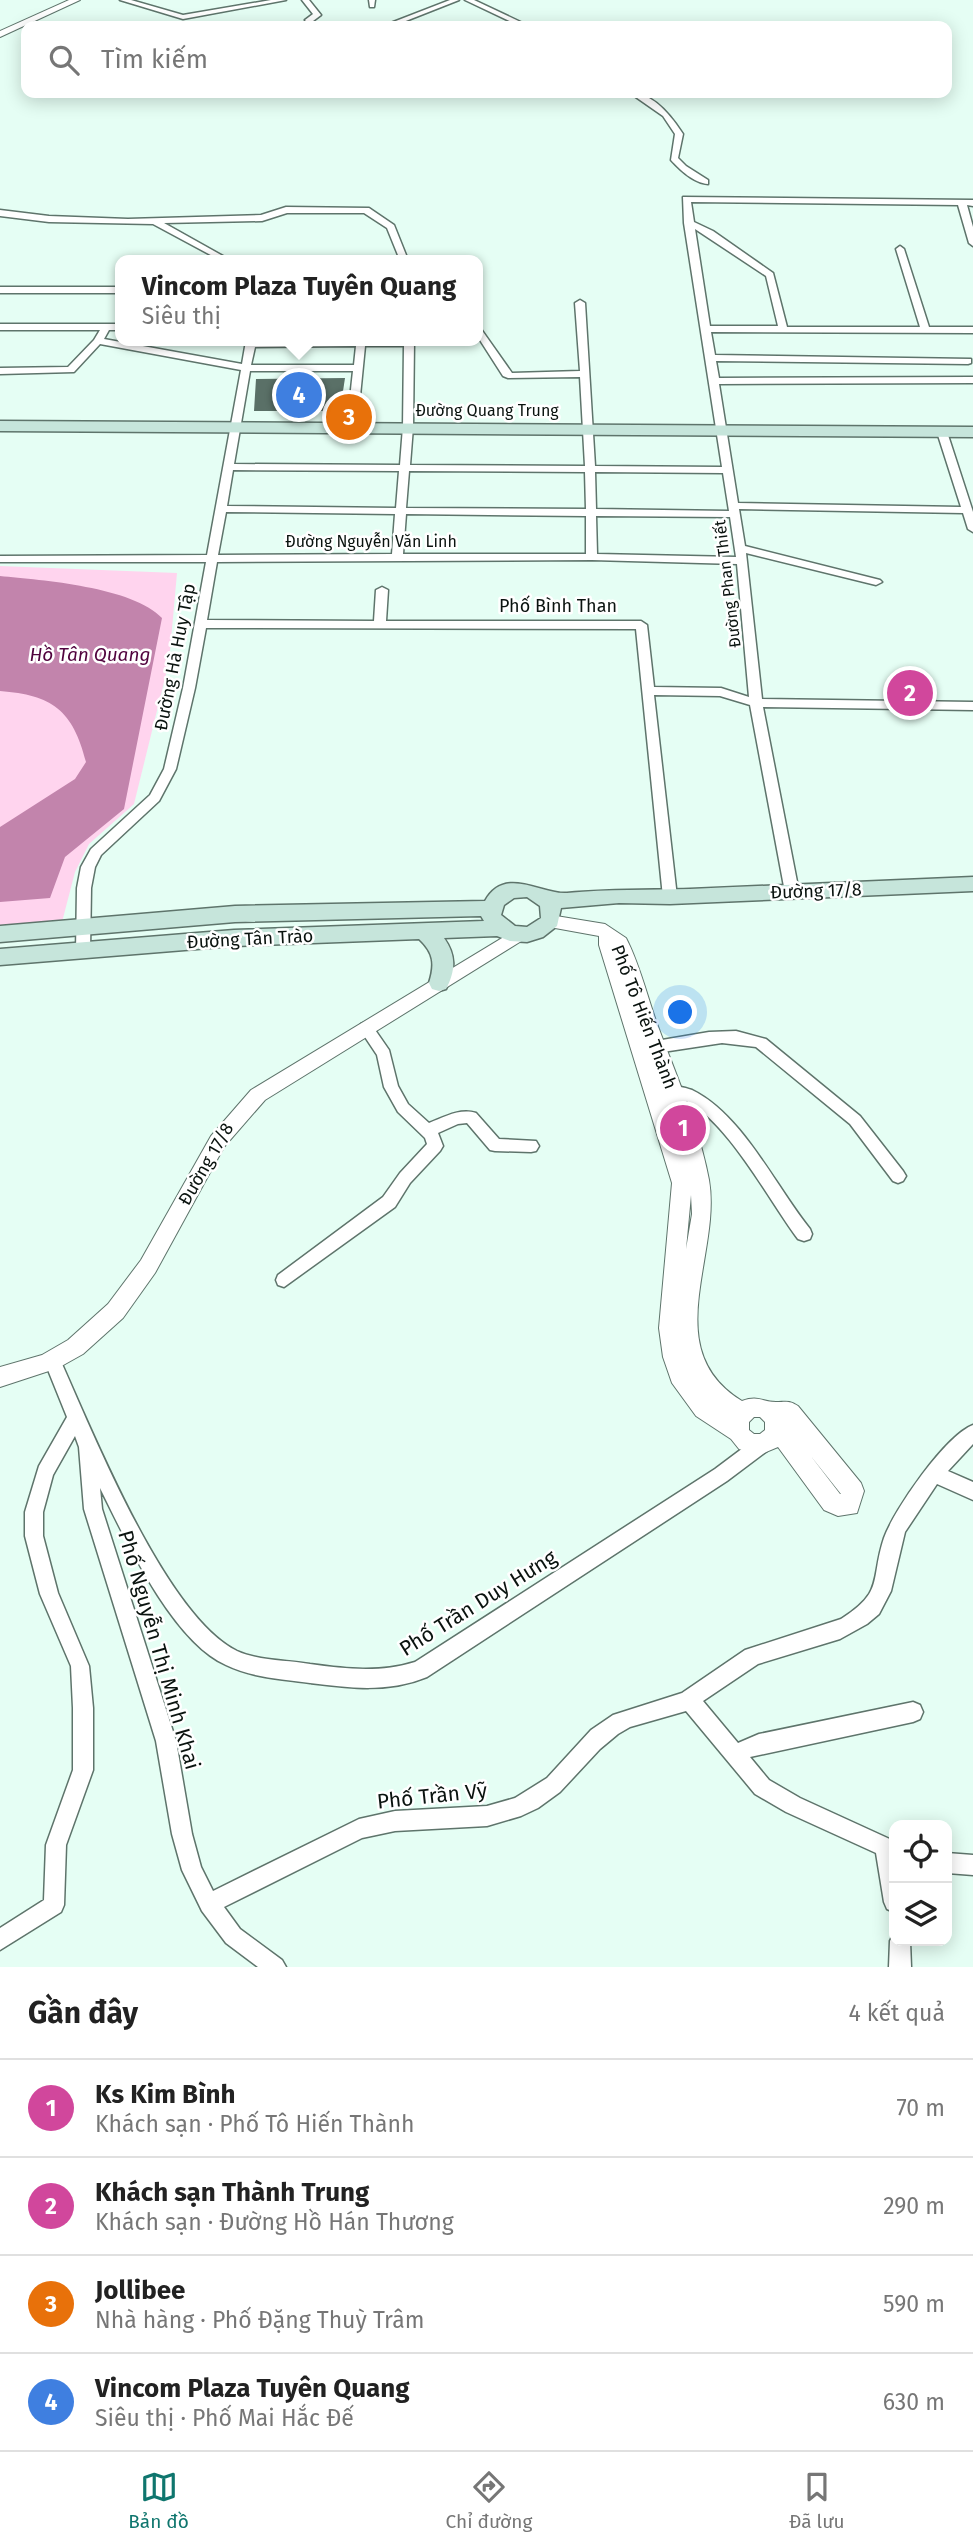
<!DOCTYPE html>
<html lang="vi">
<head>
<meta charset="utf-8">
<style>
  body { margin:0; font-family:"Fira Sans",sans-serif; background:#f2f2f2; color:#222 }
  .controls { position:absolute; right:21px; bottom:21px; display:grid; overflow:hidden; border-radius:14px; box-shadow:0 4px 18px #0003 }
  .controls button { width:63px; height:63px; display:grid; place-items:center; padding:0; border:0; border-bottom:2px solid #e0e0e0; background:#fff; color:#222; font:35px sans-serif }
  .you { position:absolute; left:681px; top:1013px; width:24px; height:24px; margin:-18px; border:5px solid #fff; border-radius:50%; background:#1a73e8; box-shadow:0 0 0 10px #1a73e833 }
  .badge { display:grid; place-items:center; width:46px; height:46px; border-radius:50%; background:#0f766e; color:#fff; font-size:23px; font-weight:700 }
  .pin { position:absolute; translate:-50% -50%; border:4px solid #fff; box-shadow:0 2px 7px #0006 }
  .popup { position:absolute; left:115px; top:255px; width:368px; height:91px; box-sizing:border-box; display:grid; place-content:center; border-radius:14px; background:#fff; filter:drop-shadow(0 2px 5px #0005); font-size:23px; white-space:nowrap; color:#767676 }
  .popup b { font-size:26px; color:#222 }
  .popup::after { content:''; position:absolute; left:50%; top:100%; margin-left:-14px; border:14px solid transparent; border-top-color:#fff }
  .list { margin:0; padding:0; list-style:none }
  h2 { display:flex; justify-content:space-between; align-items:center; height:91px; margin:0; padding:0 28px; font-size:30px }
  h2 small { font-size:23px; font-weight:400; color:#767676 }
  .list li { display:grid; grid-template-columns:46px 1fr auto; gap:21px; align-items:center; box-sizing:border-box; height:98px; padding:0 28px; border-top:2px solid #e0e0e0 }
  .list b { display:block; font-size:26px; white-space:nowrap }
  .list p { margin:0; font-size:23px; white-space:nowrap; color:#767676 }
  .list em { font-size:23px; font-style:normal; color:#767676 }
  .icon { flex:none; width:38px; height:38px; fill:none; stroke:currentColor; stroke-width:2; stroke-linecap:round; stroke-linejoin:round }
  .map { position:relative; flex:none; width:973px; height:1967px; overflow:hidden }
  .search { position:absolute; background:#fff; box-shadow:0 4px 18px #0003; left:21px; right:21px; top:21px; height:77px; display:flex; align-items:center; gap:18px; box-sizing:border-box; padding:0 24px; border-radius:14px; color:#767676; font-size:26px }
  .sheet { height:483px; background:#fff }
  nav { display:flex; justify-content:space-around; align-items:center; box-sizing:border-box; height:98px; border-top:2px solid #e0e0e0; background:#fff; font-size:19px; color:#767676 }
  nav a { display:grid; justify-items:center; gap:4px }
  nav .on { color:#0f766e }
  .map>svg:first-child { display:block }
  .green { fill:#ffd4ee }
  .water { fill:#c284ac }
  .building { fill:#5a7067 }
  .lines { fill:none; stroke-linecap:round; stroke-linejoin:round }
  .minor-casing { stroke:#5e746b; stroke-width:3 }
  .tertiary-casing { stroke:#5e746b; stroke-width:2 }
  .secondary-casing { stroke:#5e746b; stroke-width:3 }
  .minor { fill:#fff; fill-rule:evenodd }
  .tertiary { fill:#fff; fill-rule:evenodd }
  .secondary { fill:#c6e5db; fill-rule:evenodd }
  .labels { text-anchor:middle; stroke-width:5; stroke-linejoin:round; paint-order:stroke }
  .far-street-label { font-size:16px; fill:#0a130f; stroke:#fff }
  .street-label { font-size:18px; fill:#0a130f; stroke:#fff }
  .water-label { font-size:19px; font-style:italic; fill:#51033e; stroke:#fff }
  .near-street-label { font-size:21px; fill:#0a130f; stroke:#fff }
</style>
</head>
<body>
<div class="map">
<svg width="973" height="1967" viewBox="0 0 973 1967">
  <rect width="100%" height="100%" fill="#e5fef4"/>
  <path class="green" d="M0 566 177 573 169 662 134 804 89 844 75 872 62 922 0 927Z"/>
  <path class="water" d="M0 576C42 580 133 587 162 618L124 809 65 857 50 898 0 902V827L75 779 86 762C73 710 52 695 0 691Z"/>
  <path class="building" d="M345 378 340 411H254L256 379Z"/>
  <g class="lines">
    <defs>
      <g id="minor">
        <path d="M120 0H131L183 15 271 0H286L183 19Z"/>
        <path d="M302 0H309L321 15 313 21 316 26H310L305 20 313 14Z"/>
        <path d="M369 0H375L374 7H370Z"/>
        <path d="M450 0H459L393 26H383Z"/>
        <path d="M465 0H474L529 26H520Z"/>
        <path d="M630 93C653 92 672 117 683 134L678 158 686 166 708 180V184C694 183 680 170 671 160L675 134 663 116Z"/>
        <path d="M683 197 973 200V206L967 205 973 227V246L969 243 958 205 691 202 694 222 713 231 773 273 787 327H920L896 249 900 246 904 249 929 327H973V333L711 332 715 355 971 359V363L968 364 716 361 719 378 973 377V383L719 384 738 503 961 507 937 432 942 429 947 432 973 512V532L968 529 963 513 739 509 745 546 880 580 882 582 876 585 746 553 762 699 973 702V710L763 707 799 892 792 897 785 892 750 705 720 696 654 695 677 897 670 902 663 897 636 629 206 628 195 688 176 769 159 801 101 855 95 867 91 888 90 951 88 955H78L76 951 77 888 81 867 91 849 150 795 164 769 183 688 206 562H0V556L207 555 241 370 100 344 74 372 0 374V368L68 367 94 340 100 330H0V324H120V330H109L104 339 242 364 246 341H414L413 427 410 465 585 466 580 377 508 378 503 376 478 337V328L481 329 512 373 580 371 575 303 580 300 585 303 595 466 722 467 684 223ZM695 229 766 276 778 326H710ZM356 346 354 365H251L255 347ZM365 346H404L403 427 400 465 234 464 250 371H353L347 426 352 429 357 426ZM233 470 399 471 396 508 227 506ZM409 471 585 472 586 509 406 508ZM595 472 723 473 729 511 596 509ZM226 512 395 514 392 554 218 555ZM406 514 586 516V554H403ZM596 516 730 517 736 557 597 554ZM592 560 737 564 749 697 721 688 654 687 647 625 641 621H386L388 590 382 587 376 590 374 621 207 620 217 562Z"/>
        <path d="M286 207 369 208 394 225 408 260H400L387 228 364 213H287L262 221 164 223 230 260H220L153 224 49 222 0 216V210L49 216 128 219 261 215Z"/>
        <rect x="0" y="287" width="120" height="6"/>
        <path d="M366 1022 371 1024 389 1050 398 1086 408 1104 429 1123C444 1117 460 1108 476 1113L499 1139 536 1141 539 1146 536 1151 531 1152 495 1151 490 1150 467 1123 458 1124 438 1133 443 1146 440 1151 410 1183 395 1207 284 1287 278 1285 276 1280 278 1275 383 1197 400 1173 427 1144 425 1138 398 1112 384 1087 377 1055 359 1028 361 1024Z"/>
        <path d="M736 1031 766 1039 860 1116 903 1171 906 1176 903 1181 898 1183 893 1181 850 1124 756 1047 722 1043 656 1053 651 1051 649 1047 651 1043 656 1041 709 1032Z"/>
        <path d="M666 1084C674 1086 684 1087 692 1090 743 1115 775 1186 810 1229L812 1234 810 1239 804 1241 798 1239C770 1202 725 1116 682 1099 675 1097 668 1097 661 1094L659 1090 661 1086Z"/>
        <path d="M52 1352 58 1355C91 1428 165 1616 237 1651 259 1661 287 1660 310 1664 346 1669 380 1673 415 1662L715 1469 755 1439 761 1437 767 1439 770 1445 767 1451 727 1481 427 1677C388 1693 350 1688 310 1683 282 1679 253 1678 226 1665 172 1641 126 1540 100 1488L102 1509 176 1741 192 1834 201 1867 213 1891 359 1819 395 1811 487 1806 515 1798 547 1778 591 1730 613 1715 682 1693 745 1650 841 1619C885 1591 870 1580 884 1538 894 1510 945 1436 973 1425V1444L948 1471 973 1482V1500L937 1484 905 1532 891 1591 879 1614 867 1624 840 1639 758 1664 703 1701 738 1743 759 1734 913 1702 920 1705 923 1712 920 1719 913 1722 750 1757 769 1780 800 1798 894 1841V1912L887 1909 884 1902 876 1853 786 1812 755 1794 686 1711 630 1727 618 1734 600 1749 560 1792 538 1808 521 1816 487 1826 395 1831 362 1838 224 1907 240 1929 282 1960 286 1967H258L226 1943 202 1911 182 1870 172 1834 156 1741 84 1509 79 1447 75 1436 53 1475 43 1512V1536L58 1593 89 1666 93 1708V1770L66 1845 64 1905 61 1912 0 1950V1928L44 1900 46 1845 73 1770V1708L71 1666 40 1594 25 1536V1512L39 1466 67 1417 44 1360 46 1355Z"/>
        <path d="M947 1853 973 1855V1875L947 1873Z"/>
        <path d="M894 1933V1941H910L911 1967H889L890 1941Z"/>
      </g>
      <g id="tertiary">
        <path d="M69 0H80L0 37V31Z"/>
        <path d="M550 915 605 924 626 938C639 963 646 992 655 1018 674 1071 699 1125 709 1180 722 1255 657 1349 742 1401 759 1395 761 1402 776 1402 786 1402 789 1400 798 1406L861 1483 864 1491 857 1513 838 1516 824 1510 778 1447 759 1455 739 1449 731 1439 696 1416 672 1383 663 1357 659 1328 672 1183 599 945V936L544 926 542 921 544 916ZM691 1195 692 1214 686 1249ZM754 1417H760L765 1422V1430L760 1434H754L749 1430V1422ZM810 1455 841 1494H840Z"/>
        <path d="M517 929 523 930 526 935 523 940 265 1100 224 1147 155 1273 123 1318 83 1354 58 1368 0 1387V1367L42 1355 68 1340 108 1304 141 1260 211 1136 251 1090Z"/>
      </g>
      <g id="secondary">
        <path d="M0 421 973 427V437L0 431Z"/>
        <path d="M973 877V891L670 904 619 903 561 908 557 926 543 937 527 942 510 941 497 936 444 938C456 955 456 970 446 989L439 991 432 989 429 983C435 964 434 953 419 939L234 946 0 965V949L234 930 484 921 481 916 235 922 0 942V926L235 906 485 901C505 865 542 895 567 893 608 889 649 890 690 889 784 885 879 881 973 877ZM527 897 540 906 541 918 527 927 515 926 501 915 504 905 514 898Z"/>
      </g>
    </defs>
    <use href="#minor" class="minor-casing"/>
    <use href="#tertiary" class="tertiary-casing"/>
    <use href="#secondary" class="secondary-casing"/>
    <use href="#minor" class="minor"/>
    <use href="#tertiary" class="tertiary"/>
    <use href="#secondary" class="secondary"/>
  </g>
  <g class="labels">
    <g class="far-street-label">
      <text x="487" y="416">Đường Quang Trung</text>
      <text x="371" y="547">Đường Nguyễn Văn Linh</text>
      <text transform="translate(727 584) rotate(-97)" y="6">Đường Phan Thiết</text>
    </g>
    <g class="street-label">
      <text x="558" y="612">Phố Bình Than</text>
      <text transform="translate(175 657) rotate(-79)" y="6">Đường Hà Huy Tập</text>
      <text transform="translate(816 891) rotate(-2)" y="6">Đường 17/8</text>
      <text transform="translate(250 939) rotate(-3)" y="6">Đường Tân Trào</text>
      <text transform="translate(644 1017) rotate(69)" y="6">Phố Tô Hiến Thành</text>
      <text transform="translate(206 1164) rotate(-60)" y="6">Đường 17/8</text>
    </g>
    <g class="water-label">
      <text x="90" y="661">Hồ Tân Quang</text>
    </g>
    <g class="near-street-label">
      <text transform="translate(478 1603) rotate(-32)" y="7">Phố Trần Duy Hưng</text>
      <text transform="translate(159 1650) rotate(74)" y="7">Phố Nguyễn Thị Minh Khai</text>
      <text transform="translate(432 1796) rotate(-6)" y="7">Phố Trần Vỹ</text>
    </g>
  </g>
</svg>
<div class="controls">
<button><svg class="icon" aria-label="locate" viewBox="0 0 24 24"><circle cx="12" cy="12" r="6"/><path d="M12 2v4M12 18v4M2 12h4M18 12h4"/></svg></button>
<button><svg class="icon" aria-label="layers" viewBox="0 0 24 24"><path d="M12 4l9 5-9 5-9-5zM3 14l9 5 9-5"/></svg></button>
</div>
<div class="you"></div>
<div class="pin badge" style="left:683px;top:1128px;background:#d1479c">1</div>
<div class="pin badge" style="left:910px;top:693px;background:#d1479c">2</div>
<div class="pin badge" style="left:349px;top:417px;background:#e8710a">3</div>
<div class="pin badge" style="left:299px;top:395px;background:#3f7fe0">4</div>
<div class="popup"><b>Vincom Plaza Tuyên Quang</b>Siêu thị</div>
<div class="search"><svg class="icon" aria-label="search" viewBox="0 0 24 24"><circle cx="10" cy="10" r="6"/><path d="M15 15l6 6"/></svg>Tìm kiếm</div>
</div>
<section class="sheet">
<h2>Gần đây<small>4 kết quả</small></h2>
<ul class="list">
<li><span class="badge" style="background:#d1479c">1</span><div><b>Ks Kim Bình</b><p>Khách sạn · Phố Tô Hiến Thành</p></div><em>70 m</em></li>
<li><span class="badge" style="background:#d1479c">2</span><div><b>Khách sạn Thành Trung</b><p>Khách sạn · Đường Hồ Hán Thương</p></div><em>290 m</em></li>
<li><span class="badge" style="background:#e8710a">3</span><div><b>Jollibee</b><p>Nhà hàng · Phố Đặng Thuỳ Trâm</p></div><em>590 m</em></li>
<li><span class="badge" style="background:#3f7fe0">4</span><div><b>Vincom Plaza Tuyên Quang</b><p>Siêu thị · Phố Mai Hắc Đế</p></div><em>630 m</em></li>
</ul>
</section>
<nav>
<a class="on"><svg class="icon" aria-label="map" viewBox="0 0 24 24"><path d="M3 6l6-2 6 2 6-2v14l-6 2-6-2-6 2zM9 4v14M15 6v14"/></svg>Bản đồ</a>
<a><svg class="icon" aria-label="directions" viewBox="0 0 24 24"><path d="M12 3l9 9-9 9-9-9zM9 14v-3h6M13 9l2 2-2 2"/></svg>Chỉ đường</a>
<a><svg class="icon" aria-label="saved" viewBox="0 0 24 24"><path d="M7 4h10v16l-5-4-5 4z"/></svg>Đã lưu</a>
</nav>
</body>
</html>
